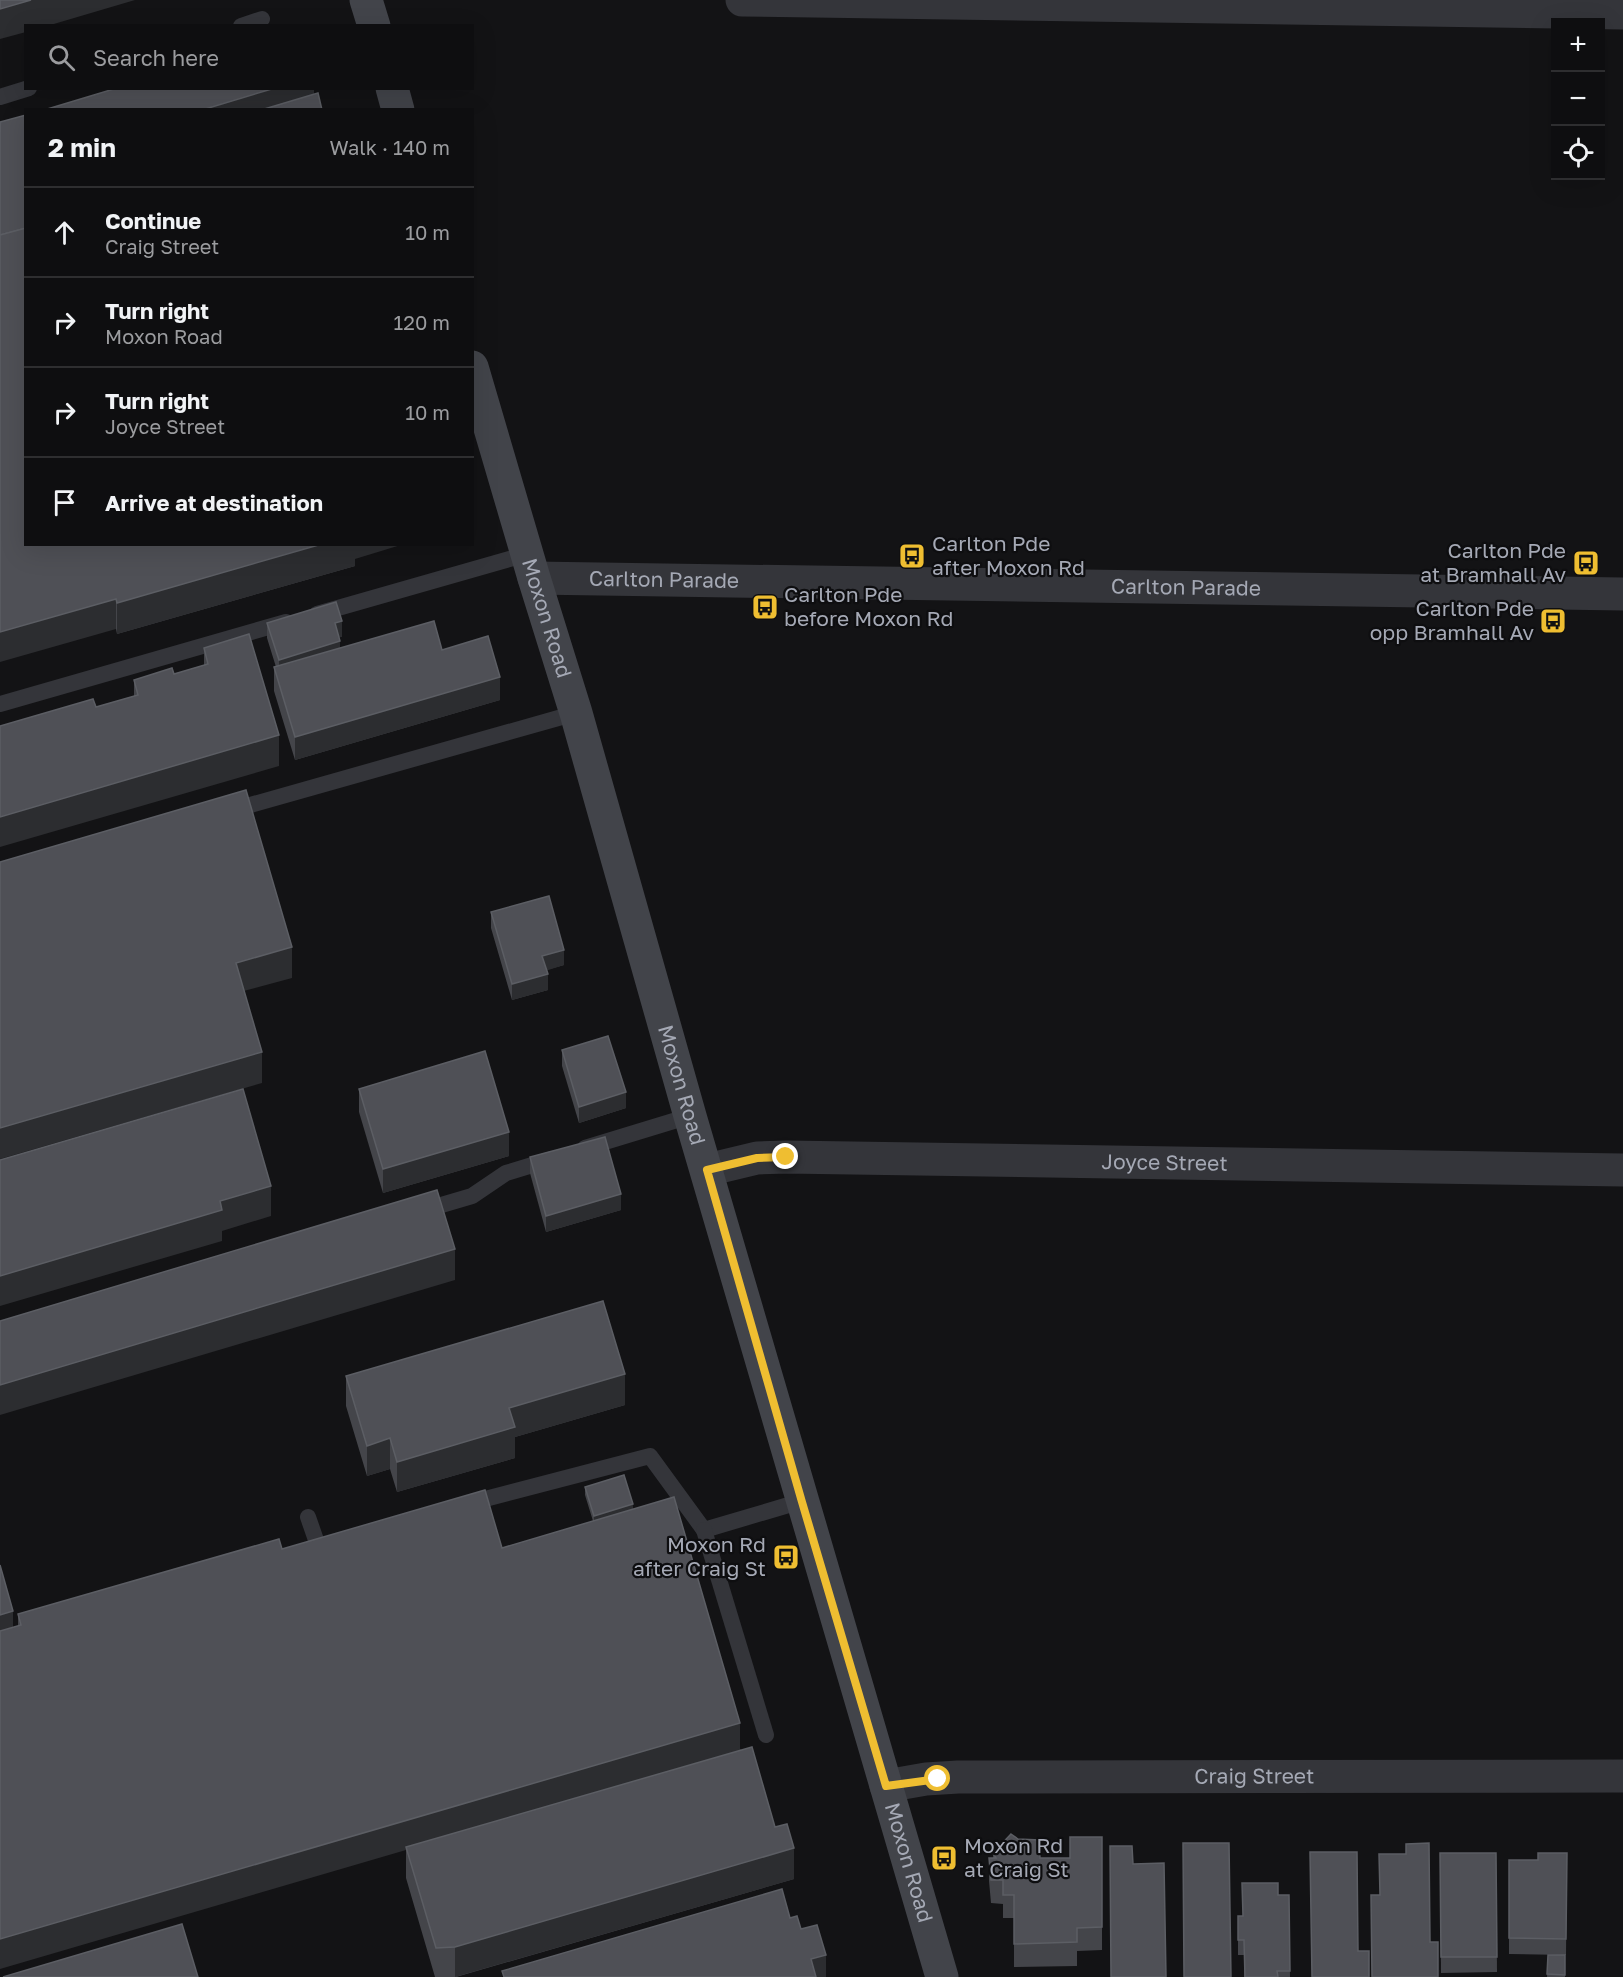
<!DOCTYPE html>
<html lang="en">
<head>
<meta charset="utf-8">
<style>
  body { margin:0; font-family:"Golos Text",sans-serif; background:#1c1c1e; color:#f1f3f6 }
  .controls { position:absolute; right:18px; top:18px; display:grid; overflow:hidden; border-radius:0px; box-shadow:0 6px 24px #0002 }
  .controls button { width:54px; height:54px; display:grid; place-items:center; padding:0; border:0; border-bottom:2px solid #2e2e30; background:#0e0e10; color:#f1f3f6; font:30px sans-serif }
  .stop { position:absolute; width:18px; height:18px; margin:-14px; border:4px solid #efbe31; border-radius:50%; background:#fff }
  .stop.end { background:#efbe31; border-color:#fff; box-shadow:0 2px 6px #0008 }
  .list { margin:0; padding:0; list-style:none }
  h2 { display:flex; justify-content:space-between; align-items:center; height:78px; margin:0; padding:0 24px; font-size:26px }
  h2 small { font-size:20px; font-weight:400; color:#9b9c9f }
  .list li { display:grid; grid-template-columns:39px 1fr auto; gap:18px; align-items:center; box-sizing:border-box; height:90px; padding:0 24px; border-top:2px solid #2e2e30 }
  .list b { display:block; font-size:22px; white-space:nowrap }
  .list p { margin:0; font-size:20px; white-space:nowrap; color:#9b9c9f }
  .list em { font-size:20px; font-style:normal; color:#9b9c9f }
  .icon { flex:none; width:33px; height:33px; fill:none; stroke:currentColor; stroke-width:2; stroke-linecap:round; stroke-linejoin:round }
  .map { position:relative; flex:none; width:1623px; height:1977px; overflow:hidden }
  .search { position:absolute; background:#0e0e10; box-shadow:0 6px 24px #0002; left:24px; top:24px; width:450px; height:66px; display:flex; align-items:center; gap:15px; box-sizing:border-box; padding:0 21px; border-radius:0px; color:#9b9c9f; font-size:22px }
  .panel { position:absolute; background:#0e0e10; box-shadow:0 6px 24px #0002; left:24px; top:108px; width:450px; height:438px; border-radius:0px }
  .map>svg:first-child { display:block }
  .lines { fill:none; stroke-linecap:round; stroke-linejoin:round }
  .lane { stroke:#34353a; stroke-width:16 }
  .street { stroke:#34353a; stroke-width:33 }
  .secondary { stroke:#42444a; stroke-width:33 }
  .wall { fill:#44454a }
  .shaded-wall { fill:#2c2d30 }
  .building { fill:#4f5056; stroke:#5c5e64; stroke-width:1.5 }
  .route { stroke:#efbe31; stroke-width:8 }
  .labels { text-anchor:middle; stroke-width:4.5; stroke-linejoin:round; paint-order:stroke }
  .poi-label { font-size:21px; fill:#a5a9b5; stroke:#0e0e10; text-anchor:start }
  .street-label { font-size:21px; fill:#a5a9b5; stroke:#0e0e10 }
</style>
</head>
<body>
<div class="map">
<svg width="1623" height="1977" viewBox="0 0 1623 1977">
  <rect width="100%" height="100%" fill="#131315"/>
  <g class="lines">
    <g class="lane">
      <path d="M241 26 262 19"/>
      <path d="M0 97 29 88"/>
      <path d="M317 614 527 554"/>
      <path d="M0 704 286 622"/>
      <path d="M229 811 576 713"/>
      <path d="M585 1148 690 1116"/>
      <path d="M421 1211 472 1196 506 1173 552 1159"/>
      <path d="M466 1504 650 1456 704 1530 802 1501"/>
      <path d="M308 1517 317 1543"/>
      <path d="M704 1530 766 1735"/>
    </g>
    <g class="street">
      <path d="M742 0 1623 13"/>
      <path id="s1" d="M534 578 1623 594"/>
      <path id="s2" d="M707 1170 757 1158 786 1157 1623 1170"/>
      <path id="s3" d="M886 1786 926 1779 958 1777 1623 1776"/>
    </g>
    <g class="secondary">
      <path d="M366 0 374 26"/>
      <path d="M392 88 398 110"/>
      <path id="s4" d="M472 367 534 578 576 713 690 1116 942 1977"/>
    </g>
  </g>
  <g class="wall">
    <path d="M26 544 355 559V566L117 634 116 629Z"/>
    <path d="M267 623 342 637H339L340 648 442 650 500 700 295 760 274 691V667H276L267 638Z"/>
    <path d="M204 648 279 766 96 707 134 696V680L174 674 204 665Z"/>
    <path d="M491 912 564 965 546 970 548 990 512 1000 491 928Z"/>
    <path d="M562 1050 626 1108 579 1123 562 1066Z"/>
    <path d="M359 1089 509 1156 383 1193 359 1112Z"/>
    <path d="M530 1157 621 1210 546 1232 530 1173Z"/>
    <path d="M346 1376 625 1405 515 1437V1458L397 1492 390 1469 367 1476 346 1406Z"/>
    <path d="M585 1487 633 1509 775 1827 794 1879 456 1977H435L406 1878V1850L13 1628 18 1626V1614L282 1549 502 1548 593 1521 585 1495Z"/>
    <path d="M1102 1837V1950L1077 1951V1966L1014 1967V1918H1003V1904L991 1903 989 1881V1858H993V1853L1040 1858H1070Z"/>
    <path d="M1440 1853H1496L1497 1972 1441 1973Z"/>
    <path d="M1567 1853 1566 1955 1509 1954V1860H1538Z"/>
    <path d="M1278 1895H1289L1290 1977H1244V1955H1238V1916H1243Z"/>
    <path d="M1548 1955H1565V1977H1547Z"/>
  </g>
  <g class="shaded-wall">
    <path d="M31 0H135L47 26H26V32L0 39V9Z"/>
    <path d="M275 88H314V101L283 110H202Z"/>
    <path d="M322 544H404L355 559V566L117 634V603Z"/>
    <path d="M116 599V629L0 662V632Z"/>
    <path d="M342 621V637L335 638V623Z"/>
    <path d="M340 641V657L279 676V660Z"/>
    <path d="M500 677V700L295 760V737Z"/>
    <path d="M279 735V766L0 847V817Z"/>
    <path d="M292 947V978L236 993V963Z"/>
    <path d="M564 950V965L542 972V956Z"/>
    <path d="M548 974V990L512 1000V984Z"/>
    <path d="M262 1052V1083L0 1159V1128Z"/>
    <path d="M626 1092V1108L579 1123V1107Z"/>
    <path d="M509 1132V1156L383 1193V1169Z"/>
    <path d="M271 1186V1216L222 1231V1241L0 1306V1276L220 1201Z"/>
    <path d="M621 1194V1210L546 1232V1216Z"/>
    <path d="M455 1249V1280L0 1415V1385Z"/>
    <path d="M625 1374V1405L515 1437V1458L397 1492V1462L509 1408Z"/>
    <path d="M390 1438V1469L367 1476V1446Z"/>
    <path d="M633 1504V1512L594 1524V1516Z"/>
    <path d="M13 1611V1642L0 1645V1615Z"/>
    <path d="M740 1723V1753L406 1847V1850L0 1969V1939Z"/>
    <path d="M794 1848V1879L455 1977V1947Z"/>
    <path d="M826 1955V1977H811V1959Z"/>
  </g>
  <g class="building">
    <path d="M0 0H31L0 9Z"/>
    <path d="M117 88H275L202 110H44Z"/>
    <path d="M318 93 322 110H261Z"/>
    <path d="M26 115V228L0 235V122Z"/>
    <path d="M26 228V544H322L117 603 116 599 0 632V235Z"/>
    <path d="M336 602 342 621 335 623 340 641 279 660 267 623Z"/>
    <path d="M434 621 442 650 488 636 500 677 295 737 274 667Z"/>
    <path d="M249 634 279 735 0 817V726L93 699 96 707 138 695 134 680 172 668 174 674 208 664 204 648Z"/>
    <path d="M246 790 292 947 236 963 262 1052 0 1128V862Z"/>
    <path d="M549 896 564 950 542 956 548 974 512 984 491 912Z"/>
    <path d="M608 1036 626 1092 579 1107 562 1050Z"/>
    <path d="M485 1051 509 1132 383 1169 359 1089Z"/>
    <path d="M243 1089 271 1186 220 1201 222 1210 0 1276V1160Z"/>
    <path d="M605 1137 621 1194 546 1216 530 1157Z"/>
    <path d="M437 1190 455 1249 0 1385V1321Z"/>
    <path d="M603 1301 625 1374 509 1408 515 1427 397 1462 390 1438 367 1446 346 1376Z"/>
    <path d="M624 1475 633 1504 594 1516 585 1487Z"/>
    <path d="M485 1490 502 1548 674 1497 740 1723 0 1939V1631L21 1625 18 1614 279 1539 282 1549Z"/>
    <path d="M0 1565 13 1611 0 1615Z"/>
    <path d="M752 1747 775 1827 787 1824 794 1848 455 1947 436 1948 406 1847Z"/>
    <path d="M1011 1834 1018 1839 1039 1840 1040 1858H1070V1837H1102V1927L1077 1928V1942L1014 1944V1895H1003V1880H991L989 1858H996L993 1853Z"/>
    <path d="M1183 1843H1229L1231 1977H1184Z"/>
    <path d="M1429 1843 1430 1942H1438V1977H1372L1371 1895H1380L1379 1854H1406V1844Z"/>
    <path d="M1110 1846H1132L1133 1864 1164 1863 1166 1977H1111Z"/>
    <path d="M1310 1852H1357L1358 1951H1369V1977H1312Z"/>
    <path d="M1440 1853H1496L1497 1957H1441Z"/>
    <path d="M1538 1853H1567L1566 1939 1509 1938V1860H1538Z"/>
    <path d="M1242 1883H1278V1895H1289L1290 1971H1277L1278 1977H1245L1244 1940H1238V1916H1243Z"/>
    <path d="M782 1889 790 1918 797 1916 801 1929 817 1925 826 1955 811 1959 816 1977H504L502 1971Z"/>
    <path d="M182 1924 198 1977H3Z"/>
    <path d="M1548 1955H1565V1975L1547 1974Z"/>
  </g>
  <g class="lines">
    <path class="route" d="M786 1157 757 1158 707 1170 802 1502 886 1786 938 1779"/>
  </g>
  <defs>
    <symbol id="bus-square" viewBox="-11 -11 22 22"><rect x="-9" y="-9" width="18" height="18" rx="4" fill="#efbe31" stroke="#0e0e10"/><path d="M-5-6H5V4H4V6H2V4H-2V6H-4V4H-5ZM-3.5-4V0h7V-4ZM-3.5 1.2v1.5H-2V1.2ZM2 1.2v1.5H3.5V1.2Z" fill="#111"/></symbol>
  </defs>
  <g fill-rule="evenodd">
    <use href="#bus-square" x="897" y="541" width="30" height="30"/>
    <use href="#bus-square" x="1571" y="548" width="30" height="30"/>
    <use href="#bus-square" x="750" y="592" width="30" height="30"/>
    <use href="#bus-square" x="1538" y="606" width="30" height="30"/>
    <use href="#bus-square" x="771" y="1542" width="30" height="30"/>
    <use href="#bus-square" x="929" y="1843" width="30" height="30"/>
  </g>
  <g class="labels">
    <g class="poi-label">
      <text x="932" y="551">Carlton Pde<tspan x="932" dy="24">after Moxon Rd</tspan></text>
      <text x="1566" y="558" text-anchor="end">Carlton Pde<tspan x="1566" dy="24">at Bramhall Av</tspan></text>
      <text x="784" y="602">Carlton Pde<tspan x="784" dy="24">before Moxon Rd</tspan></text>
      <text x="1534" y="616" text-anchor="end">Carlton Pde<tspan x="1534" dy="24">opp Bramhall Av</tspan></text>
      <text x="766" y="1552" text-anchor="end">Moxon Rd<tspan x="766" dy="24">after Craig St</tspan></text>
      <text x="964" y="1853">Moxon Rd<tspan x="964" dy="24">at Craig St</tspan></text>
    </g>
    <g class="street-label">
      <text dy="7" stroke="none"><textPath href="#s1" startOffset="130">Carlton Parade</textPath></text>
      <text dy="7" stroke="none"><textPath href="#s1" startOffset="652">Carlton Parade</textPath></text>
      <text dy="7" stroke="none"><textPath href="#s4" startOffset="262">Moxon Road</textPath></text>
      <text dy="7" stroke="none"><textPath href="#s4" startOffset="748">Moxon Road</textPath></text>
      <text dy="7" stroke="none"><textPath href="#s2" startOffset="459">Joyce Street</textPath></text>
      <text dy="7" stroke="none"><textPath href="#s3" startOffset="369">Craig Street</textPath></text>
      <text dy="7" stroke="none"><textPath href="#s4" startOffset="1558">Moxon Road</textPath></text>
    </g>
  </g>
</svg>
<div class="controls">
<button>+</button>
<button>−</button>
<button><svg class="icon" aria-label="locate" viewBox="0 0 24 24"><circle cx="12" cy="12" r="6"/><path d="M12 2v4M12 18v4M2 12h4M18 12h4"/></svg></button>
</div>
<div class="stop" style="left:938px;top:1779px"></div>
<div class="stop end" style="left:786px;top:1157px"></div>
<div class="search"><svg class="icon" aria-label="search" viewBox="0 0 24 24"><circle cx="10" cy="10" r="6"/><path d="M15 15l6 6"/></svg>Search here</div>
<section class="panel">
<h2>2 min<small>Walk · 140 m</small></h2>
<ul class="list">
<li><svg class="icon" aria-label="ahead" viewBox="0 0 24 24"><path d="M12 20V5M6 11l6-6 6 6"/></svg><div><b>Continue</b><p>Craig Street</p></div><em>10 m</em></li>
<li><svg class="icon" aria-label="right" viewBox="0 0 24 24"><path d="M7 20v-9h11M14 6l5 5-5 5"/></svg><div><b>Turn right</b><p>Moxon Road</p></div><em>120 m</em></li>
<li><svg class="icon" aria-label="right" viewBox="0 0 24 24"><path d="M7 20v-9h11M14 6l5 5-5 5"/></svg><div><b>Turn right</b><p>Joyce Street</p></div><em>10 m</em></li>
<li><svg class="icon" aria-label="arrive" viewBox="0 0 24 24"><path d="M6 21V4h12l-3 4 3 4H6"/></svg><div><b>Arrive at destination</b></div></li>
</ul>
</section>
</div>
</body>
</html>
